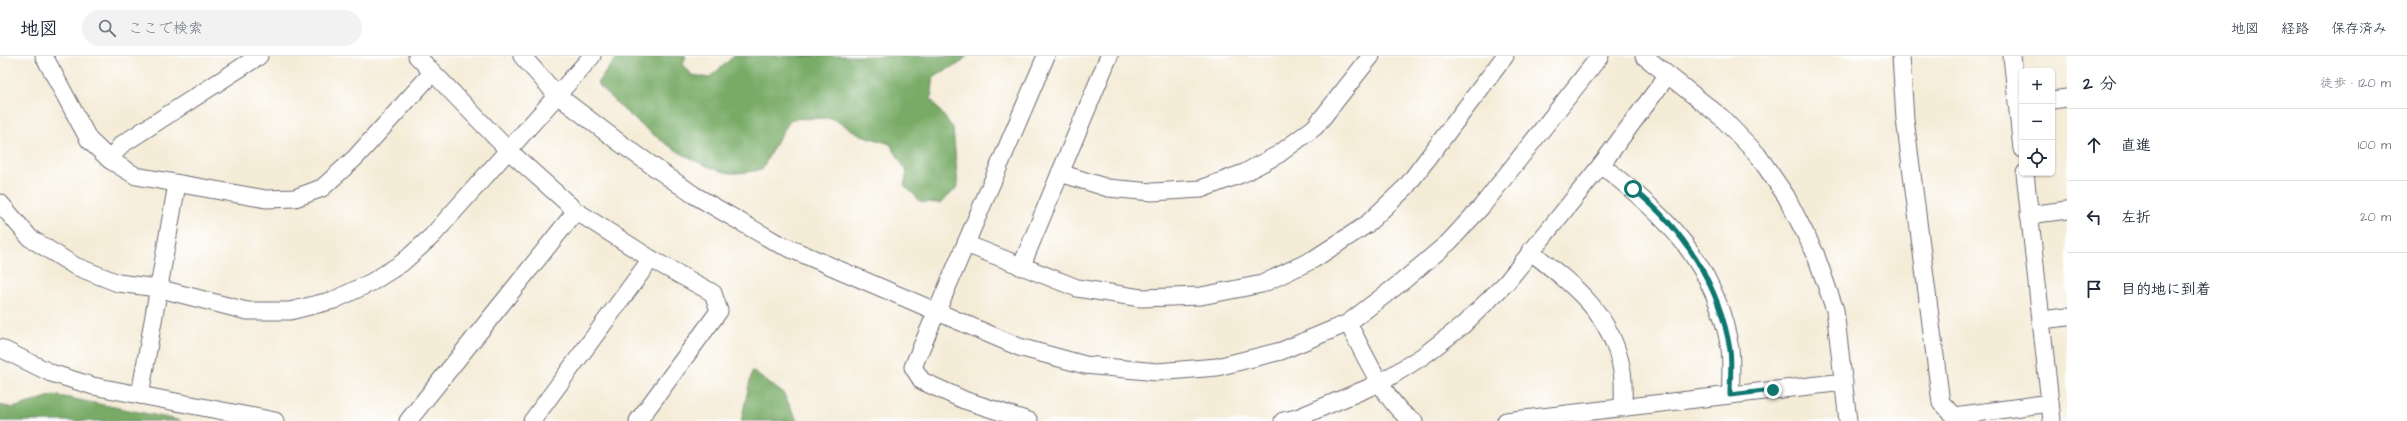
<!DOCTYPE html>
<html lang="ja">
<head>
<meta charset="utf-8">
<style>
  body { margin:0; font-family:"Architects Daughter","Klee One",sans-serif; background:#f2f2f3; color:#1f2937 }
  .controls { position:absolute; right:12px; top:12px; display:grid; overflow:hidden; border-radius:6px; box-shadow:0 1px 3px #0004 }
  .controls button { width:36px; height:36px; display:grid; place-items:center; padding:0; border:0; border-bottom:1px solid #e0e1e3; background:#fff; color:#1f2937; font:20px sans-serif }
  .stop { position:absolute; width:12px; height:12px; margin:-9px; border:3px solid #0f766e; border-radius:50%; background:#fff }
  .stop.end { background:#0f766e; border-color:#fff; box-shadow:0 1px 4px #0008 }
  .list { margin:0; padding:0; list-style:none }
  h2 { display:flex; justify-content:space-between; align-items:center; height:52px; margin:0; padding:0 16px; font-size:17px }
  h2 small { font-size:13px; font-weight:400; color:#747a83 }
  .list li { display:grid; grid-template-columns:26px 1fr auto; gap:12px; align-items:center; box-sizing:border-box; height:72px; padding:0 16px; border-top:1px solid #e0e1e3 }
  .list b { display:block; font-size:15px; white-space:nowrap }
  .list em { font-size:13px; font-style:normal; color:#747a83 }
  .icon { flex:none; width:22px; height:22px; fill:none; stroke:currentColor; stroke-width:2; stroke-linecap:round; stroke-linejoin:round }
  .map { position:relative; flex:none; width:2067px; height:365px; overflow:hidden }
  header { display:flex; align-items:center; gap:24px; box-sizing:border-box; height:56px; padding:0 20px; background:#fff; border-bottom:1px solid #e0e1e3 }
  header strong { font-size:19px }
  nav { display:flex; gap:22px; margin-inline-start:auto; font-size:14px }
  .search { width:280px; height:36px; background:#f2f2f3; display:flex; align-items:center; gap:10px; box-sizing:border-box; padding:0 14px; border-radius:22px; color:#747a83; font-size:15px }
  main { display:flex }
  aside { flex:1; background:#fff }
  .map>svg:first-child { display:block }
  .forest { fill:#78ab66; stroke:#4d6650 }
  .lines { fill:none; stroke-linecap:round; stroke-linejoin:round }
  .minor-casing { stroke:#6c6972; stroke-width:19 }
  .minor { stroke:#fff; stroke-width:17 }
  .route { stroke:#0f766e; stroke-width:5 }
</style>
</head>
<body>
<header>
<strong>地図</strong>
<div class="search"><svg class="icon" aria-label="search" viewBox="0 0 24 24"><circle cx="10" cy="10" r="6"/><path d="M15 15l6 6"/></svg>ここで検索</div>
<nav><a>地図</a><a>経路</a><a>保存済み</a></nav>
</header>
<main>
<div class="map">
<svg width="2067" height="365" viewBox="0 0 2067 365">
  <rect width="100%" height="100%" fill="#fff"/>
  <filter id="ink" filterUnits="userSpaceOnUse"><feTurbulence type="fractalNoise" baseFrequency=".025" numOctaves="2"/><feDisplacementMap in="SourceGraphic" scale="8" xChannelSelector="R" yChannelSelector="G"/><feConvolveMatrix kernelMatrix="1 2 1 2 8 2 1 2 1" color-interpolation-filters="sRGB"/></filter>
  <filter id="wash" filterUnits="userSpaceOnUse"><feTurbulence type="fractalNoise" baseFrequency=".012" numOctaves="4" result="noise"/><feDisplacementMap in="SourceGraphic" scale="16" xChannelSelector="R" yChannelSelector="G"/><feGaussianBlur stdDeviation="0.9" result="paint"/><feColorMatrix in="noise" values="0 0 0 0 0 0 0 0 0 0 0 0 0 0 0 0 0 1.4 0 .05"/><feComposite in="paint" operator="in"/></filter>
  <g filter="url(#wash)">
    <rect width="100%" height="100%" fill="#f5ecd8"/>
    <g class="forest">
      <path d="M618 0H686L683 8 692 19 709 22 734 0H967L959 8 934 20 931 43 953 72 958 131 941 147 921 146 904 129 907 116 890 88 861 79 831 62 791 63 773 92 762 114C751 115 735 119 725 116 678 104 629 62 597 27Z"/>
      <path d="M752 315 783 337 798 365H741Z"/>
      <path d="M54 339 164 361 181 365H0V349L13 352Z"/>
    </g>
  </g>
  <g filter="url(#ink)">
    <g class="lines">
      <defs>
        <g id="minor">
          <path d="M44 0 89 84 110 104 136 120 266 143 295 142 322 132 355 102 432 17"/>
          <path d="M417 0 508 94 576 155 651 203 713 237 719 255 638 365"/>
          <path d="M522 0 557 39 620 87 694 139 777 187 1019 291 1085 309 1157 316 1217 311 1281 295 1348 267 1403 225 1449 186 1482 150 1600 0"/>
          <path d="M1644 0 1721 61 1757 98 1786 140 1815 197 1835 254 1848 365"/>
          <path d="M1901 0 1905 63 1941 347 1955 360 2050 347"/>
          <path d="M2012 0 2022 93"/>
          <path d="M2052 44 2067 42"/>
          <path d="M110 104 121 89 259 0"/>
          <path d="M1601 109C1666 159 1716 208 1730 293 1732 308 1730 324 1731 339"/>
          <path d="M1060 117 1108 132 1152 136 1201 133 1244 117 1279 98 1315 71 1371 0"/>
          <path d="M2025 117 2052 365"/>
          <path d="M0 147 30 182 75 210 118 227 157 232 247 255H290L334 244 372 226 402 207 432 180 592 0"/>
          <path d="M2029 159 2067 154"/>
          <path d="M966 188 1077 232 1141 242 1201 240 1262 228 1314 203 1366 169 1406 131 1505 0"/>
          <path d="M1530 195C1573 229 1612 257 1622 315 1624 327 1623 340 1623 352"/>
          <path d="M1021 211 1109 0"/>
          <path d="M2042 264 2067 261"/>
          <path d="M1348 267C1361 291 1389 355 1414 365"/>
          <path d="M0 292 51 317 93 330 275 365"/>
          <path d="M140 339 177 128"/>
          <path d="M408 365 576 155"/>
          <path d="M532 365 651 203"/>
          <path d="M1029 365 964 344 922 325 913 311 1046 0"/>
          <path d="M1283 365 1297 362 1380 327 1423 300 1462 270 1506 227 1601 109 1667 20"/>
          <path d="M1506 365 1844 326"/>
        </g>
      </defs>
      <use href="#minor" class="minor-casing"/>
      <use href="#minor" class="minor"/>
    </g>
  </g>
  <g class="lines" filter="url(#ink)">
    <path class="route" d="M1633 133C1683 172 1720 230 1730 294 1732 308 1730 324 1730 339L1773 334"/>
  </g>
</svg>
<div class="controls">
<button>+</button>
<button>−</button>
<button><svg class="icon" aria-label="locate" viewBox="0 0 24 24"><circle cx="12" cy="12" r="6"/><path d="M12 2v4M12 18v4M2 12h4M18 12h4"/></svg></button>
</div>
<div class="stop" style="left:1633px;top:133px"></div>
<div class="stop end" style="left:1773px;top:334px"></div>
</div>
<aside>
<h2>2 分<small>徒歩 · 120 m</small></h2>
<ul class="list">
<li><svg class="icon" aria-label="ahead" viewBox="0 0 24 24"><path d="M12 20V5M6 11l6-6 6 6"/></svg><div><b>直進</b></div><em>100 m</em></li>
<li><svg class="icon" aria-label="left" viewBox="0 0 24 24"><path d="M17 20v-9H6M10 6l-5 5 5 5"/></svg><div><b>左折</b></div><em>20 m</em></li>
<li><svg class="icon" aria-label="arrive" viewBox="0 0 24 24"><path d="M6 21V4h12l-3 4 3 4H6"/></svg><div><b>目的地に到着</b></div></li>
</ul>
</aside>
</main>
</body>
</html>
